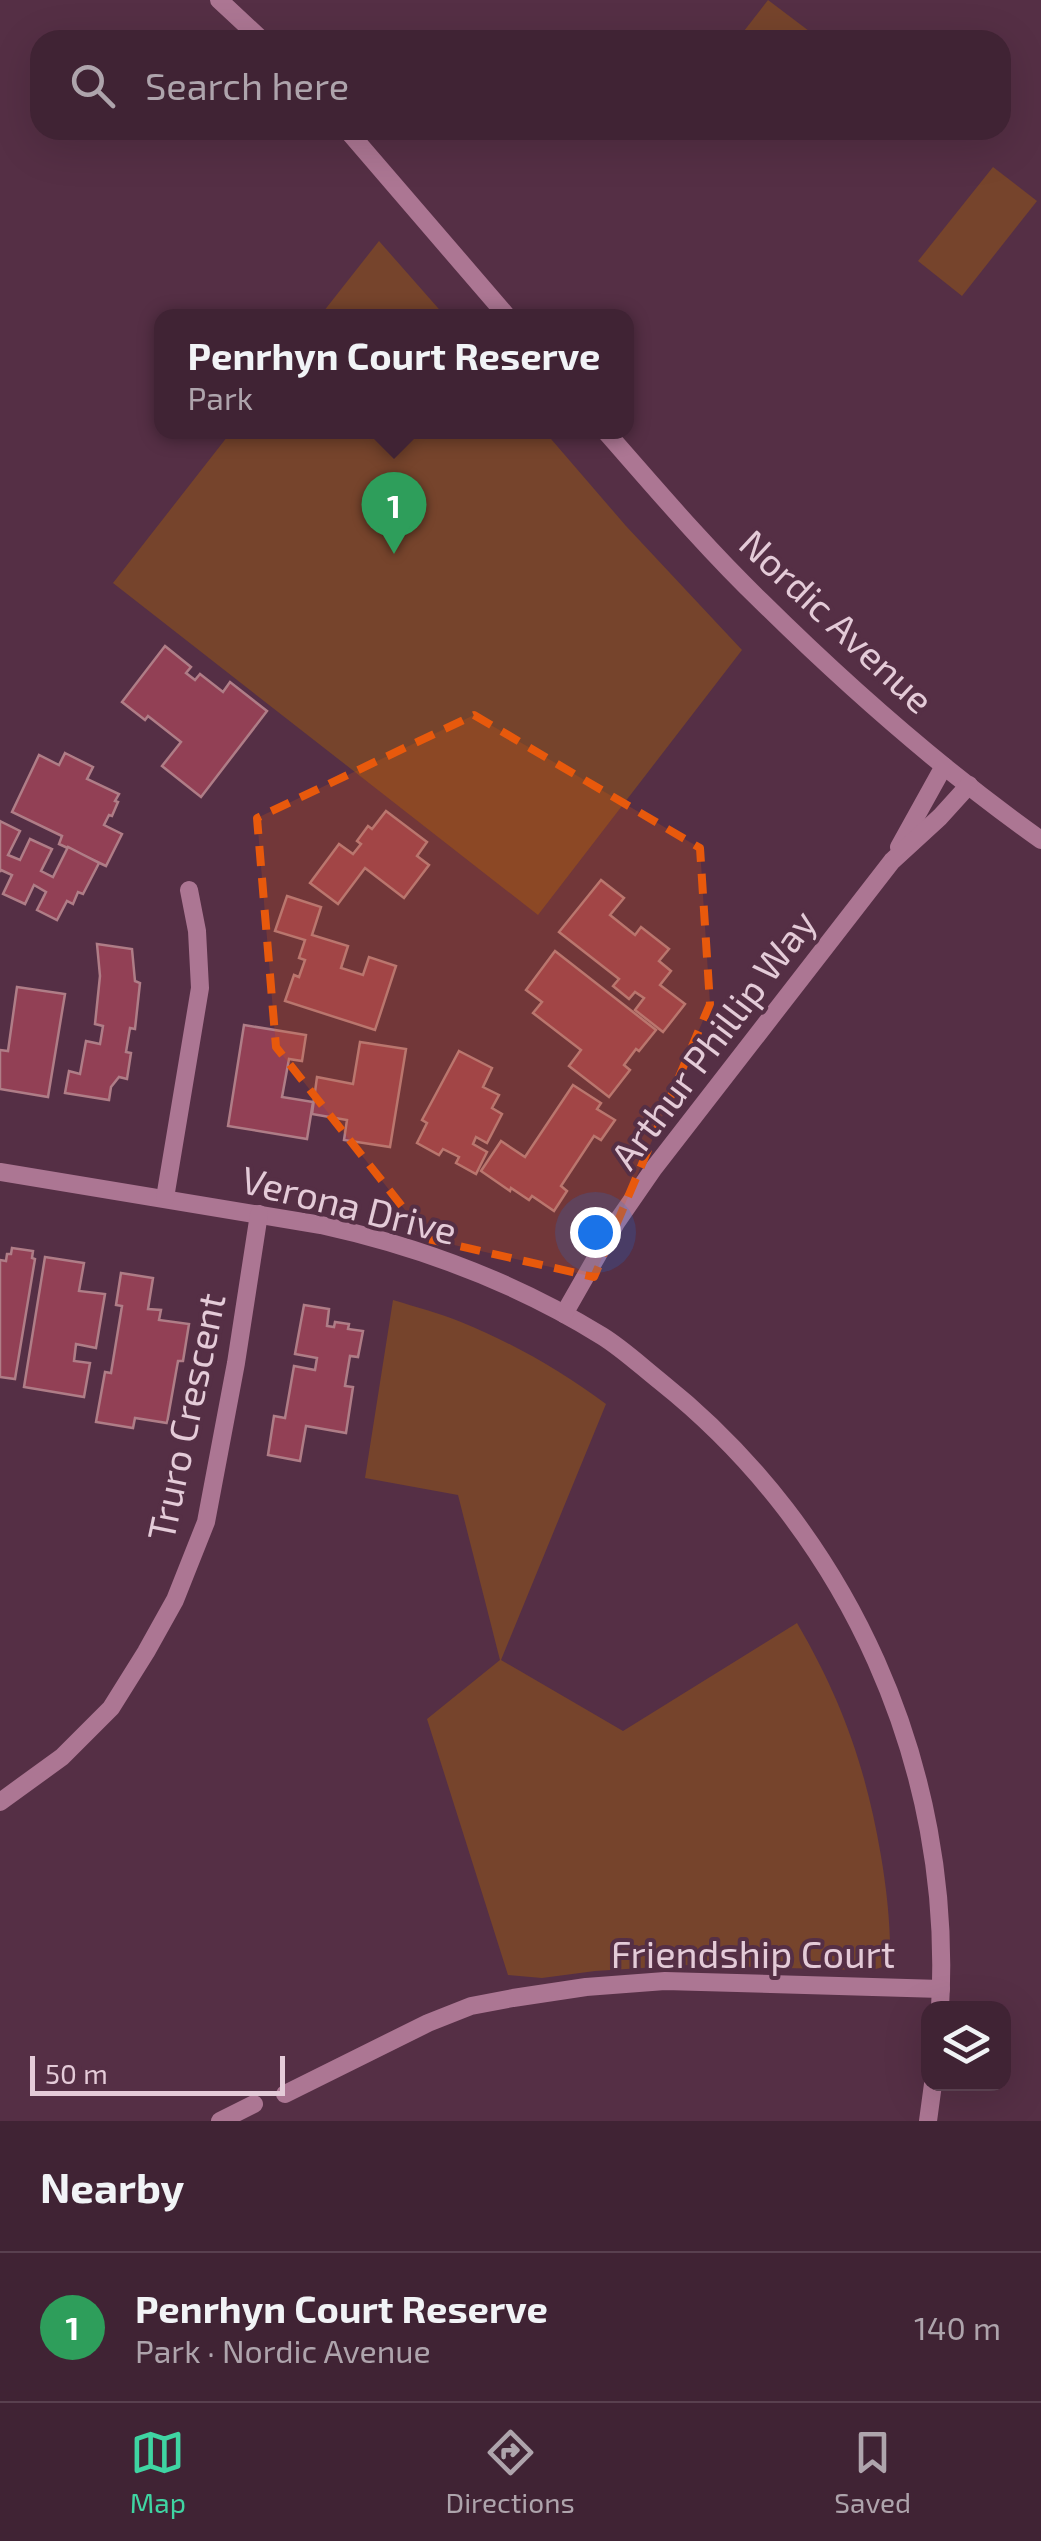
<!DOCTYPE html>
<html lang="en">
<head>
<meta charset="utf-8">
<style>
  body { margin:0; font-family:"Exo 2",sans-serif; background:#4b2f40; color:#f1f3f6 }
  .controls { position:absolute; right:30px; bottom:30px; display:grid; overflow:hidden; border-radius:20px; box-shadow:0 10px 40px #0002 }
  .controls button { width:90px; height:90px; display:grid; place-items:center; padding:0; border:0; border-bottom:2px solid #59404f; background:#402334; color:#f1f3f6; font:50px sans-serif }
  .scale { position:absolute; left:30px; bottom:25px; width:255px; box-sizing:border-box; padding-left:10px; border:5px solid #e4cbd8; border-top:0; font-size:28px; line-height:35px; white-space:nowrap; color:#e4cbd8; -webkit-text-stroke:8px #552f45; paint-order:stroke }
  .you { position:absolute; left:595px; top:1232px; width:35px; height:35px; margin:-25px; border:8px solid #fff; border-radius:50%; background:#1a73e8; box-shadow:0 0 0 15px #1a73e833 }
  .badge { display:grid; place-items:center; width:65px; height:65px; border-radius:50%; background:#3fd4a2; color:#fff; font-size:32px; font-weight:700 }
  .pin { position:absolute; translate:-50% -82px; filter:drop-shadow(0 2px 5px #0008) }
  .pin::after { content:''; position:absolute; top:52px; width:35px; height:30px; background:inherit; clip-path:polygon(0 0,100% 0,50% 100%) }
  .popup { position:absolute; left:154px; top:309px; width:480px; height:130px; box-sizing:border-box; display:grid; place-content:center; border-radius:20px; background:#402334; filter:drop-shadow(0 2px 8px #0005); font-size:32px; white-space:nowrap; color:#aea4ac }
  .popup b { font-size:38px; color:#f1f3f6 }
  .popup::after { content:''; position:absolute; left:50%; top:100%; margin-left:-20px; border:20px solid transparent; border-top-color:#402334 }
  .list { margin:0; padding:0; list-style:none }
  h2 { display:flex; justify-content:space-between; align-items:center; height:130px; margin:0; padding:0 40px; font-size:42px }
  h2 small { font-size:32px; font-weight:400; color:#aea4ac }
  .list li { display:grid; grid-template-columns:65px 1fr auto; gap:30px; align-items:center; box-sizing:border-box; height:150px; padding:0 40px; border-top:2px solid #59404f }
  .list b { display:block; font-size:38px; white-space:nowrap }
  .list p { margin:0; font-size:32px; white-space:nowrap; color:#aea4ac }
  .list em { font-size:32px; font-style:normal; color:#aea4ac }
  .icon { flex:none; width:55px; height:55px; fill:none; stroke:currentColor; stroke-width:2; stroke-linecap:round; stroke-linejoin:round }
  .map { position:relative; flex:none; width:1041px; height:2121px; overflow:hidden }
  .search { position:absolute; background:#402334; box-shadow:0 10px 40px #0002; left:30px; right:30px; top:30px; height:110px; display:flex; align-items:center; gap:25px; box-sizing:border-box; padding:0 35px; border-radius:30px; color:#aea4ac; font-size:38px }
  .sheet { height:280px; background:#402334 }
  nav { display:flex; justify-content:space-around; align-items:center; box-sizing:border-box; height:140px; border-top:2px solid #59404f; background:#402334; font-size:28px; color:#aea4ac }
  nav a { display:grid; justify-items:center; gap:5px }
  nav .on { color:#3fd4a2 }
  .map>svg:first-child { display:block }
  .green { fill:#76442c }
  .building { fill:#924055; stroke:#af7d87; stroke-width:2.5 }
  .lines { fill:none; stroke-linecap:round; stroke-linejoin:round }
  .minor { stroke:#ac7693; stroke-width:18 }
  .marked { fill:#e8590c; fill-opacity:0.2; stroke:#e8590c; stroke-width:8; stroke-dasharray:20 12; stroke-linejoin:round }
  .labels { text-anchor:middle; stroke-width:8; stroke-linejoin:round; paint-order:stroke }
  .street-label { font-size:38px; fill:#e4cbd8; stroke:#552f45 }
</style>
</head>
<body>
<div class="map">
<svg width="1041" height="2121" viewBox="0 0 1041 2121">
  <rect width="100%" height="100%" fill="#552f45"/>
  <g class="green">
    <path d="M768 0 813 34 808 40H737Z"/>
    <path d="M993 167 1037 201 962 296 918 261Z"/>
    <path d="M379 241 445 316H320Z"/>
    <path d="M231 432H545L626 526 742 650 538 915 113 583Z"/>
    <path d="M393 1300C416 1307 439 1313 461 1322 513 1343 561 1371 606 1404L501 1660 623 1731 797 1623C842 1700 866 1768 881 1856 887 1892 891 1928 890 1965L872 1970H857L689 1965 595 1971 542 1978 508 1975 427 1719 500 1660 458 1495 365 1478Z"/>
  </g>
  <g class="building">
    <path d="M165 646 191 667 186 673 195 680 200 674 223 692 230 682 267 711 201 797 162 766 181 742 148 716 145 720 122 702Z"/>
    <path d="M65 753 93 767 87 779 119 794 115 801 118 802 112 816 109 815 104 825 122 834 106 866 59 844 62 836 12 812 39 755 59 765Z"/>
    <path d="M386 811 427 842 417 856 429 865 404 898 365 868 338 904 310 883 339 844 353 854 361 844 357 841 368 826 372 829Z"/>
    <path d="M0 821 20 831 8 855 20 860 30 839 52 849 41 871 53 877 68 847 99 863 83 894 78 892 73 904 67 901 57 920 37 910 46 892 34 885 25 904 3 894 12 875 1 870 0 872Z"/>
    <path d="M601 880 624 898 610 915 635 935 641 927 669 949 659 961 671 971 660 985 685 1004 663 1032 635 1010 644 998 635 992 629 999 613 986 619 979 559 932Z"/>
    <path d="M287 896 321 907 312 935 348 946 341 968 363 975 369 957 396 966 375 1030 285 1001 294 975 299 977 305 960 299 958 305 940 275 931Z"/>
    <path d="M97 944 132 949 135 981 140 983 135 1029 130 1028 126 1052 131 1053 127 1079 119 1077 111 1087 109 1100 65 1093 69 1071 80 1074 86 1041 100 1044 103 1026 95 1024 100 976Z"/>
    <path d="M555 951 656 1030 639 1051 636 1049 624 1065 630 1070 609 1097 569 1066 581 1050 533 1013 542 1002 526 990Z"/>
    <path d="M17 987 65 994 48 1097 0 1089V1050L8 1051Z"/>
    <path d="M244 1025 306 1035 302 1061 289 1059 282 1097 313 1102 307 1139 228 1126Z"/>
    <path d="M360 1042 406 1049 390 1147 344 1140 347 1120 312 1114 317 1077 353 1084Z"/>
    <path d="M459 1051 492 1068 483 1087 499 1095 492 1108 502 1114 487 1143 476 1137 473 1144 487 1152 476 1174 456 1163 459 1157 443 1149 439 1155 417 1143 427 1123 422 1120Z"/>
    <path d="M573 1085 601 1103 597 1109 615 1120 601 1140 594 1136 561 1186 567 1191 554 1211 532 1196 529 1200 511 1188 510 1191 481 1171 501 1141 525 1157Z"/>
    <path d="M12 1248 33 1251 32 1258 35 1259 15 1379 0 1377V1260L6 1261 7 1254H11Z"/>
    <path d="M45 1257 84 1263 79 1291 105 1294 96 1348 76 1344 74 1361 90 1363 84 1397 24 1387Z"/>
    <path d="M121 1273 153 1278 148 1309 161 1310 159 1320 189 1324 183 1361H178L167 1423 135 1418 133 1428 96 1422 105 1372 111 1373 122 1306 116 1305Z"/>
    <path d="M304 1305 329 1309 327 1326 334 1327 335 1322 349 1324 348 1329 363 1331 358 1357 350 1356 345 1386 353 1387 346 1433 306 1426 300 1461 268 1455 274 1416 285 1418 294 1366 315 1370 317 1358 295 1354Z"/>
  </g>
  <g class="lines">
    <g class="minor">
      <path d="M219 0 262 40"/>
      <path d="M347 130 507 316"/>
      <path d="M606 432C656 489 706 548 761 601 848 687 941 769 1041 840"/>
      <path d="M899 847 944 766"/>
      <path d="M0 1172 321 1225C421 1247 515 1282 602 1336 623 1349 642 1367 661 1382 849 1532 954 1768 940 2008"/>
      <path d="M165 1198 200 988 197 931 189 890"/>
      <path d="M564 1314 616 1223 654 1168 892 861 940 817 969 785"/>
      <path d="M0 1802 62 1757 111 1708 146 1652 175 1600 206 1522 236 1363 259 1214"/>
      <path d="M285 2094 428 2023 471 2006 513 1998 586 1987 665 1981 941 1989"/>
      <path d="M220 2121 254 2104"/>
      <path d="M928 2121 933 2084"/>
    </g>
  </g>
  <path class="marked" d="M474 715 700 848 710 1004 594 1277 428 1239 276 1047 257 818Z"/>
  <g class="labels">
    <g class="street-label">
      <text transform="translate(836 622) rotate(43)" y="13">Nordic Avenue</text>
      <text transform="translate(714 1040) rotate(-53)" y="13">Arthur Phillip Way</text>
      <text transform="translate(349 1206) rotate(14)" y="13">Verona Drive</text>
      <text transform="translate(187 1417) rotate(-78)" y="13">Truro Crescent</text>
      <text x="753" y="1968">Friendship Court</text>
    </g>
  </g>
</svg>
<div class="controls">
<button><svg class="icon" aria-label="layers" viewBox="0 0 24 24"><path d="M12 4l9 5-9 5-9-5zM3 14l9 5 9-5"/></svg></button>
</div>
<div class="scale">50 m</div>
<div class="you"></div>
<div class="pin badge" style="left:394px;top:554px;background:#2e9e5b">1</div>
<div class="popup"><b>Penrhyn Court Reserve</b>Park</div>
<div class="search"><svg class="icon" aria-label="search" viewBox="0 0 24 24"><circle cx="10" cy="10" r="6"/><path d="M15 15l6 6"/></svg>Search here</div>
</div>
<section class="sheet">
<h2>Nearby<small></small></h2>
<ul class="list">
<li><span class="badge" style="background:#2e9e5b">1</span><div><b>Penrhyn Court Reserve</b><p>Park · Nordic Avenue</p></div><em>140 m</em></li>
</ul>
</section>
<nav>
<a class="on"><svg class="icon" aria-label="map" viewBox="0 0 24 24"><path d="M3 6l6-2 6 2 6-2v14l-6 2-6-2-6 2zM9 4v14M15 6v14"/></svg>Map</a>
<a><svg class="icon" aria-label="directions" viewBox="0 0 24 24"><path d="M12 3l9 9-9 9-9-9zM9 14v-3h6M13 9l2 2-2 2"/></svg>Directions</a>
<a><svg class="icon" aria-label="saved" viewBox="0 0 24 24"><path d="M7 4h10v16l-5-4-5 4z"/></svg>Saved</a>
</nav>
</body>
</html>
